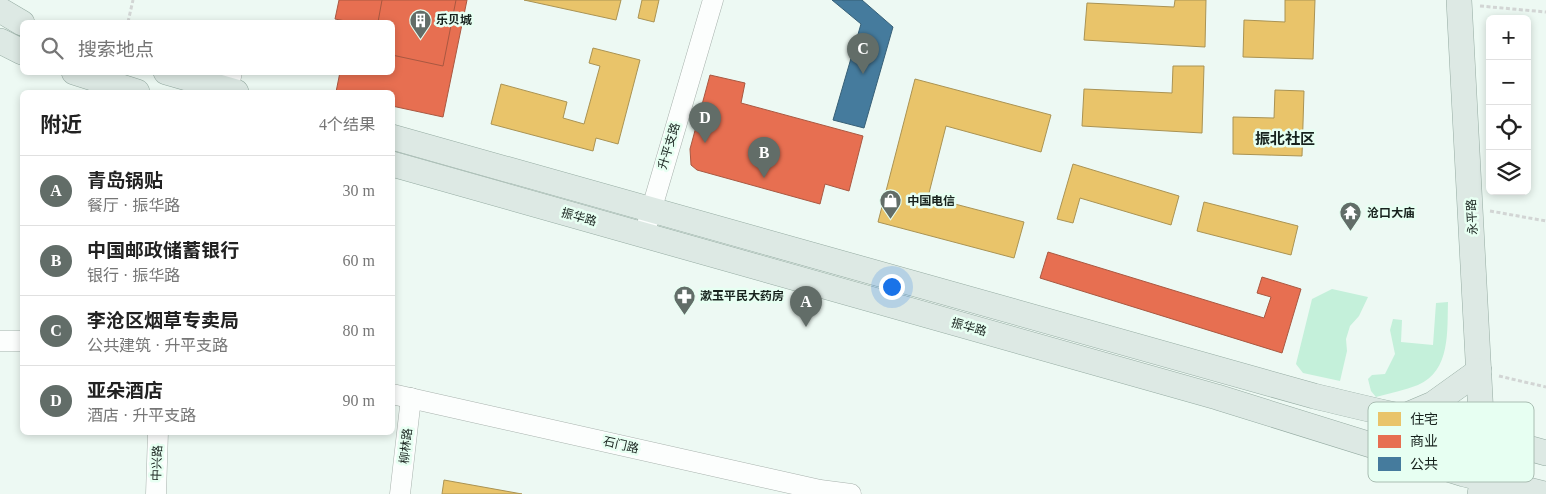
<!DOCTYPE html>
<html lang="zh">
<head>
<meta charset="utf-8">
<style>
  body { margin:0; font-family:"Times New Roman","Noto Sans SC",serif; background:#f6f6f6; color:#222 }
  .controls { position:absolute; right:15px; top:15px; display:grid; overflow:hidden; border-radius:8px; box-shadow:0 2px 8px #0003 }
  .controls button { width:45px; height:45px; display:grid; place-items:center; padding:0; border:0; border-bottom:1px solid #e0e0e0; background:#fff; color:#222; font:25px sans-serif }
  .you { position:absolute; left:891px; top:286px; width:18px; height:18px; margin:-12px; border:4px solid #fff; border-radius:50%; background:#1a73e8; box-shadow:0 0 0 8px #1a73e833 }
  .badge { display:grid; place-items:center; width:32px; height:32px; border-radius:50%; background:#626d68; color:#fff; font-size:16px; font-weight:700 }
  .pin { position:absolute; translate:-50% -41px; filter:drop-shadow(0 1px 2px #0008) }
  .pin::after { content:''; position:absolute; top:26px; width:18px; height:15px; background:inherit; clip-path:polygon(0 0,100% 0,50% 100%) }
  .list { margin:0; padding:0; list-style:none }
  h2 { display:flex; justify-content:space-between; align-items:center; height:65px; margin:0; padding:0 20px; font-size:21px }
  h2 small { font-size:16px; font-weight:400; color:#767676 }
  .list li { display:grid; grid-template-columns:32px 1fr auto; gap:15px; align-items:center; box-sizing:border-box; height:70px; padding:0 20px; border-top:1px solid #e0e0e0 }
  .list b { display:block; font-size:19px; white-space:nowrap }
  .list p { margin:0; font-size:16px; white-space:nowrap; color:#767676 }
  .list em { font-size:16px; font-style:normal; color:#767676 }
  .icon { flex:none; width:28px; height:28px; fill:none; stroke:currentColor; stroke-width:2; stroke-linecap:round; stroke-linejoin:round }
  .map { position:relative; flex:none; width:1546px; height:494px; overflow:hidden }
  .search { position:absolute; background:#fff; box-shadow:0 2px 8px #0003; left:20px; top:20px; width:375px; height:55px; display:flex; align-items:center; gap:12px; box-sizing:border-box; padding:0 18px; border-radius:8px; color:#767676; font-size:19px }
  .panel { position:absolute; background:#fff; box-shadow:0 2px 8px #0003; left:20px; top:90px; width:375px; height:345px; border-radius:8px }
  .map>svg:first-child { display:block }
  .green { fill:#c4f0da }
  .homes { fill:#e9c46a; stroke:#aa9353 }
  .shops { fill:#e76f51; stroke:#a95841 }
  .public { fill:#457b9d; stroke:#376077 }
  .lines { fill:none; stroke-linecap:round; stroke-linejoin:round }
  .minor-casing { stroke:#a8b2ad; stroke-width:21 }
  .major-casing { stroke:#95aba2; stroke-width:26 }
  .path { stroke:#d2d5d4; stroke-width:3; stroke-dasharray:4 2.5; stroke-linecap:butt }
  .minor { stroke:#fcfefd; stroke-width:20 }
  .major { stroke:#dde9e4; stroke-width:25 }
  .labels { text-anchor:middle; stroke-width:5; stroke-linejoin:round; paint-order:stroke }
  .poi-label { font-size:12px; font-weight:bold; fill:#17221d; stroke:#e7fff2; text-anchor:start }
  .street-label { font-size:12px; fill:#17221d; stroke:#e7fff2 }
  .quarter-label { font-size:15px; font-weight:bold; fill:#17221d; stroke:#e7fff2 }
  .key { fill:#e7fff2; stroke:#a9bdb2; stroke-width:1 }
  .key-label { font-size:14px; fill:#17221d }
</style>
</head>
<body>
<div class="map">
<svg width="1546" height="494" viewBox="0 0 1546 494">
  <rect width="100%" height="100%" fill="#edf9f3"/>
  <g class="green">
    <path d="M1332 289 1368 297 1359 316 1350 326 1346 339 1347 351 1340 381 1303 373 1296 364 1312 299Z"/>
    <path d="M1448 302C1447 330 1451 371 1418 385 1405 390 1390 393 1376 397L1371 391 1368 379 1372 375 1385 374 1395 354 1390 330 1393 319 1402 320 1401 342 1433 345 1436 303Z"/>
  </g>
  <g class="homes">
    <path d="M524 0H621L616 20Z"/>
    <path d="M642 0H659L654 22 638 18Z"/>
    <path d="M1175 0H1206L1205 47 1084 40 1087 3 1174 7Z"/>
    <path d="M1285 0H1315L1313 59 1243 57 1244 20 1285 22Z"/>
    <path d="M593 48 640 60 618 144 596 138 593 151 491 124 501 84 567 102 563 118 584 124 600 66 589 63Z"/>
    <path d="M1173 66H1204L1202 133 1082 126 1084 89 1172 93Z"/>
    <path d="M915 79 1051 115 1041 152 946 126 928 197 1024 222 1014 258 878 222Z"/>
    <path d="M1275 90 1304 91 1302 156 1233 154V117L1274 118Z"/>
    <path d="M1073 164 1179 196 1171 225 1080 198 1073 223 1057 219Z"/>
    <path d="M1204 202 1298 226 1291 255 1197 231Z"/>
    <path d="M444 480 522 494H442Z"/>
  </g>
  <g class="shops">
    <path d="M339 0H467L443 117 392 106V92H336L340 72H392V22H351L335 19Z"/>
    <path d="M382 0H456L443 66 392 55V22H378Z"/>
    <path d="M710 75 745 83 741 103 863 136 849 191 825 184 820 204 697 170 691 165 690 149Z"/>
    <path d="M1048 252 1264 318 1271 297 1257 293 1262 277 1301 289 1282 353 1040 278Z"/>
  </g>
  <path class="public" d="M832 0H862L893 27 864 128 833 120 861 24Z"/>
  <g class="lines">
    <defs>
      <g id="minor">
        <path d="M228 90 232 72"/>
        <path d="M644 235 713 0"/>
        <path d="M0 341H22"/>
        <path d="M392 394 820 490 851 494"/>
        <path d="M156 494 158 432"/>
        <path d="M400 494 411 398"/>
      </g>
      <g id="major">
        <path d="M1459 0 1482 435 1483 479 1480 494"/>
        <path d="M0 10 22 23"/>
        <path d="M0 41 22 52"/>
        <path d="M74 72 137 92"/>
        <path d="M166 72 236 92"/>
        <path d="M392 137 1314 396C1391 415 1469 431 1546 453"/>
        <path d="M392 164 1217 397 1464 474 1544 494"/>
        <path d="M1400 418 1433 404 1479 371"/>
      </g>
    </defs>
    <use href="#minor" class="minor-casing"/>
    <use href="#major" class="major-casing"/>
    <g class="path">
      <path d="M1480 6 1546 12"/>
      <path d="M128 22 133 0"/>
      <path d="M1490 211 1546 221"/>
      <path d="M1499 376 1546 387"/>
    </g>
    <use href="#minor" class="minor"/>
    <use href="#major" class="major"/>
  </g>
  <defs>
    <symbol id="building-pin" viewBox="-11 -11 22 30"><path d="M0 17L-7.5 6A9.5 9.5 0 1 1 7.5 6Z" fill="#626d68" stroke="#e7fff2"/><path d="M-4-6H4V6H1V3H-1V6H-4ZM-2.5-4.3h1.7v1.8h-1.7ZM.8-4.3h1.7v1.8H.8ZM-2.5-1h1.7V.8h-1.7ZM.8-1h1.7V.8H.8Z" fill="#fff"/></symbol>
    <symbol id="shop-pin" viewBox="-11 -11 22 30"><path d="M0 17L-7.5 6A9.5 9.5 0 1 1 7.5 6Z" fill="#626d68" stroke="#e7fff2"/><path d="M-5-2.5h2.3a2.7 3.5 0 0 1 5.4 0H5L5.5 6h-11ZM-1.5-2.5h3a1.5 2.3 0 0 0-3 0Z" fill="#fff"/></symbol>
    <symbol id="temple-pin" viewBox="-11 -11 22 30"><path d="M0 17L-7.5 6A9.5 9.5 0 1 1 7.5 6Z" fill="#626d68" stroke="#e7fff2"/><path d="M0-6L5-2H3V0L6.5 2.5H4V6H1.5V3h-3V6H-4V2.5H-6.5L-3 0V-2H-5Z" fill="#fff"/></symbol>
    <symbol id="pharmacy-pin" viewBox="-11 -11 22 30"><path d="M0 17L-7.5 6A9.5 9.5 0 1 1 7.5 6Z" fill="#626d68" stroke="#e7fff2"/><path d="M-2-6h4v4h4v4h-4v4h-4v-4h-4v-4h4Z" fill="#fff"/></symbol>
  </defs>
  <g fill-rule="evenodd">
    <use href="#building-pin" x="408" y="8" width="25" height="34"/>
    <use href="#shop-pin" x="878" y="188" width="25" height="34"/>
    <use href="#temple-pin" x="1338" y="200" width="25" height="34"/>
    <use href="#pharmacy-pin" x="672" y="284" width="25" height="34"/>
  </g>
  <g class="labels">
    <g class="poi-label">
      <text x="436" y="24">乐贝城</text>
      <text x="907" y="205">中国电信</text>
      <text x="1367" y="217">沧口大庙</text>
      <text x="700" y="300">漱玉平民大药房</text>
    </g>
    <g class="street-label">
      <text transform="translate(669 146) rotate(-73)" y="4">升平支路</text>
      <text transform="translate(579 217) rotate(16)" y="4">振华路</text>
      <text transform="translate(1472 217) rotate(-93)" y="4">永平路</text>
      <text transform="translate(969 327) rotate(16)" y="4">振华路</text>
      <text transform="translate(621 445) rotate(13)" y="4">石门路</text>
      <text transform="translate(406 446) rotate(-84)" y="4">柳林路</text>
      <text transform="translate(157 463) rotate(-88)" y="4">中兴路</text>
    </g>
    <g class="quarter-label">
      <text x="1285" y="144">振北社区</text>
    </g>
  </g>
  <rect x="1368" y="402" width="166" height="80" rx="8" class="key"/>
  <rect x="1378" y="412" width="23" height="14" fill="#e9c46a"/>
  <rect x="1378" y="435" width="23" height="13" fill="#e76f51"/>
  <rect x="1378" y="457" width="23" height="14" fill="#457b9d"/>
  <g class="key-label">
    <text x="1410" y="424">住宅</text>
    <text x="1410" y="446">商业</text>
    <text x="1410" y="469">公共</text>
  </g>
</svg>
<div class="controls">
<button>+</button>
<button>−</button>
<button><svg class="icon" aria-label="locate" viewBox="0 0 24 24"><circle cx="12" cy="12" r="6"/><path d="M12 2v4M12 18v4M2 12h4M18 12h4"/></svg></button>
<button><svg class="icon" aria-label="layers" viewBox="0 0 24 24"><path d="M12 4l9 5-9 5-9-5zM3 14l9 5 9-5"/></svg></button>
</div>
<div class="you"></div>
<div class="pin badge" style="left:806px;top:327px">A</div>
<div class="pin badge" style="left:764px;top:178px">B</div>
<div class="pin badge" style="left:863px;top:74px">C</div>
<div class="pin badge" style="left:705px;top:143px">D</div>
<div class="search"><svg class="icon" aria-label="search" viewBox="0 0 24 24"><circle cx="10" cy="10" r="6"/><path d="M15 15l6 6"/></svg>搜索地点</div>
<section class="panel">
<h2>附近<small>4个结果</small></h2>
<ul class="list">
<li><span class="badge">A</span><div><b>青岛锅贴</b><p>餐厅 · 振华路</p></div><em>30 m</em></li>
<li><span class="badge">B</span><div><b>中国邮政储蓄银行</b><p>银行 · 振华路</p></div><em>60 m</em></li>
<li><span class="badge">C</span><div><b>李沧区烟草专卖局</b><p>公共建筑 · 升平支路</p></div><em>80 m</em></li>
<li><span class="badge">D</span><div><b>亚朵酒店</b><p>酒店 · 升平支路</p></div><em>90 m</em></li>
</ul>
</section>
</div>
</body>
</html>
